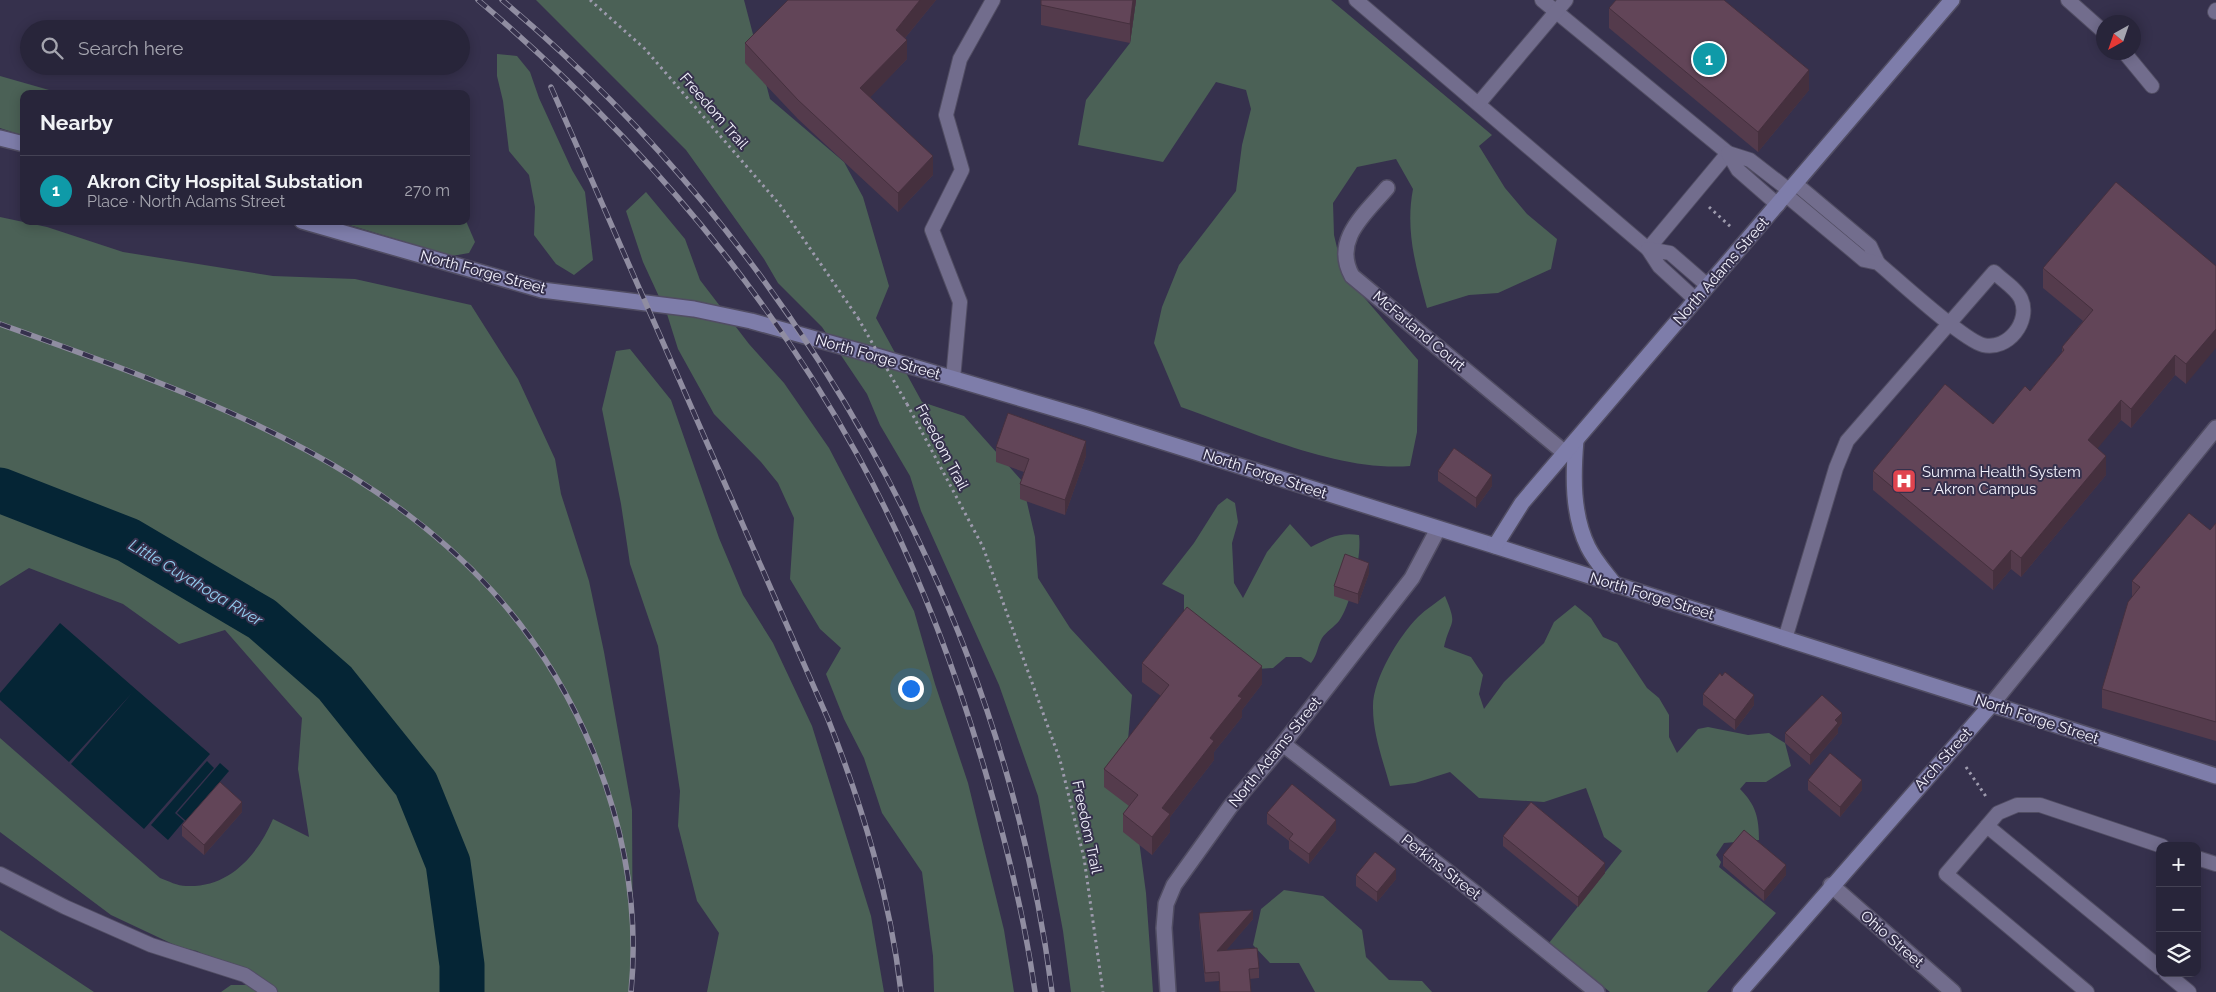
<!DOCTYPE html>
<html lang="en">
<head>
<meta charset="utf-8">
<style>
  body { margin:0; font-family:Raleway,sans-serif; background:#343145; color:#f1f3f6 }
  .controls { position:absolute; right:15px; bottom:15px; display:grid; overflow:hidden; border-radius:10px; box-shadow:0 2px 12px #0003 }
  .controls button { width:45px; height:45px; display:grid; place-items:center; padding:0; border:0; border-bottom:1px solid #444254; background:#28253a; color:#f1f3f6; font:25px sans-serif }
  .compass { position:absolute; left:2096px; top:15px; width:45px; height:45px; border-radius:50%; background:#28253a; box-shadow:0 2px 12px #0003; rotate:220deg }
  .you { position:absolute; left:910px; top:688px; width:18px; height:18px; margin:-12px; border:4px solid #fff; border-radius:50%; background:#1a73e8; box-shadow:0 0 0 8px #1a73e833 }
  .badge { display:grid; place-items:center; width:32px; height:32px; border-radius:50%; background:#d6ab8b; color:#fff; font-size:16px; font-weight:700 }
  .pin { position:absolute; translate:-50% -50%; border:2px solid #fff; box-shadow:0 1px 5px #0006 }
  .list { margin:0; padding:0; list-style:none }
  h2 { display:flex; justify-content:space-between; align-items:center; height:65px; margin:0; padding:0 20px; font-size:21px }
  h2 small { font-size:16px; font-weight:400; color:#a5a5af }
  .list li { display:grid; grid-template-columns:32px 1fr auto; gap:15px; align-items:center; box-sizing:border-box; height:70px; padding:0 20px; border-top:1px solid #444254 }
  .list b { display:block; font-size:19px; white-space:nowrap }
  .list p { margin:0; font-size:16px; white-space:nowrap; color:#a5a5af }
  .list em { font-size:16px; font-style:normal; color:#a5a5af }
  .icon { flex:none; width:28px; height:28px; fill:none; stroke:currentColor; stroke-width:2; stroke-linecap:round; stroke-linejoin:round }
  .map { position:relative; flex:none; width:2216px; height:992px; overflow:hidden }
  .search { position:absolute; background:#28253a; box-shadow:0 2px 12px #0003; left:20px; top:20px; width:450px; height:55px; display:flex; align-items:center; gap:12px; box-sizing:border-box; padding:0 18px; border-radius:28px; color:#a5a5af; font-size:19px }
  .panel { position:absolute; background:#28253a; box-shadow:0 2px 12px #0003; left:20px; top:90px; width:450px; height:135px; border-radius:10px }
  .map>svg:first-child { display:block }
  .green { fill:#4b6156 }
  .water { fill:#052535 }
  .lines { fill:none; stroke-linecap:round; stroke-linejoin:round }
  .river { stroke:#052535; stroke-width:45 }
  .lane-casing { stroke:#514d63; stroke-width:16 }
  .street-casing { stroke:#514d63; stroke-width:18 }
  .secondary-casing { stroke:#514d63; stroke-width:18 }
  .path { stroke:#9e9bae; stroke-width:3; stroke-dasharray:2.5 4; stroke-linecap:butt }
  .lane { stroke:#726d8d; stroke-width:14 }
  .street { stroke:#726d8d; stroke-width:15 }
  .secondary { stroke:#7e7daa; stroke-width:15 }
  .rail-casing { stroke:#908da1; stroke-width:5.5 }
  .rail { stroke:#36314d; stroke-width:4; stroke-dasharray:11; stroke-linecap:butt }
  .path-bridge { stroke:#9e9bae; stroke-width:3; stroke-dasharray:2.5 4; stroke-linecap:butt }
  .wall { fill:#543b4c }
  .shaded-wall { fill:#45303e }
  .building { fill:#624558; stroke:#45303e }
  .labels { text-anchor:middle; stroke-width:4; stroke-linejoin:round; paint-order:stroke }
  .street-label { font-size:15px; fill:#f4f3fe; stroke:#36314d }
  .poi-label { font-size:15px; fill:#f4f3fe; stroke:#36314d; text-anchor:start }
  .water-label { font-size:16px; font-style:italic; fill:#92cdef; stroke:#36314d }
</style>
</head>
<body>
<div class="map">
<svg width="2216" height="992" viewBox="0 0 2216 992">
  <rect width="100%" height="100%" fill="#36314d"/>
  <g class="green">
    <path d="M536 0H744L770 99 844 162 863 197 889 286 876 318 922 402 964 416 1022 481 1035 537 1038 578 1070 628 1132 695 1127 751 1146 893 1153 992H1071L1063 931 1038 796 999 685 921 511 910 476 880 425 867 394 822 327 778 283 764 259 686 150Z"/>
    <path d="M1136 0H1331L1492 135 1479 146 1505 188 1527 214 1557 239 1551 269 1498 293 1469 295 1427 308C1416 267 1405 231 1413 189L1396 159 1357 167 1333 203 1334 235 1343 273 1418 360 1417 432 1410 466C1339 472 1249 431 1181 407L1154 343 1162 307 1179 265 1236 191 1242 145 1251 109 1246 90 1216 82 1163 162 1078 145 1086 100 1130 43Z"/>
    <path d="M497 54 517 56 530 72 539 98 572 170 585 192 593 260 574 275 556 264 534 235 535 207 529 175 509 151 503 101 497 76Z"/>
    <path d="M0 76 63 94H24V136L0 128Z"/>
    <path d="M646 192 685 239 700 280 749 344 784 383 829 448 914 611 935 684 968 783 1004 930 1014 992H934L933 956 922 872 882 813 864 758 844 719 826 674 841 648 820 629 790 579 794 518 778 483 761 462 714 414 678 349 667 314 643 262 626 211Z"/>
    <path d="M0 217 47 227 123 252 273 276 355 279 471 305 518 379 555 459 561 494 589 581 604 652 632 810 633 992H221L231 985H260L197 951 179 947 111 915 0 832V738L160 878C168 881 178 886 186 886 229 888 257 856 273 819L309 837 298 769 302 718 225 630 179 644 123 604 29 568 0 586Z"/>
    <path d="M336 221H466L475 242 469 253 452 256Z"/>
    <path d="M630 349 671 400 719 538 743 595 773 643 812 726 871 916 884 992H707L719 933 697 901 678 826 680 791 658 646 630 564 621 504 602 409 616 351Z"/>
    <path d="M1227 498 1235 503 1238 522 1232 543 1234 583 1243 598 1267 552 1290 524 1311 547C1329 538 1339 532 1359 535 1362 555 1351 605 1339 621 1334 627 1326 632 1322 638 1317 647 1318 654 1311 663L1301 657H1286L1273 668 1257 669 1184 621V595L1162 584 1194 543 1218 505Z"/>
    <path d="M1445 596C1458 627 1451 618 1444 647L1471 657 1483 675 1479 694 1484 709 1504 682 1544 643 1554 622 1575 605 1591 618 1603 637 1617 643 1647 688 1659 698 1669 715V737L1677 753 1698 729 1708 727 1748 735 1769 733 1785 743 1791 766 1766 782H1746L1740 789C1756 805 1759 818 1759 840L1724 843 1716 855 1721 862 1719 867 1776 913 1707 992H1610L1549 943 1622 851 1604 837 1586 788 1544 802 1479 798 1450 772 1415 783 1390 786C1383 761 1373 734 1373 708 1372 680 1399 636 1418 617 1426 609 1436 603 1445 596Z"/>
    <path d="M1284 890 1323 896 1362 930 1366 957 1389 980 1422 981 1432 992H1315L1299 963H1270L1253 945 1261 909Z"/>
    <path d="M0 930 94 992H0Z"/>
  </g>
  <g class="water">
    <path d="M60 623 210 754 144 829 71 764 132 693 69 762 0 700V693Z"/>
    <path d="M207 761 214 768 175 813 184 821 168 840 151 825Z"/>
    <path d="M220 763 229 771 186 821 177 813Z"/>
  </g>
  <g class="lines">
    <path class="river" d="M0 490 128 540 262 619 335 683 416 784 448 863 462 965V992"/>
    <defs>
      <g id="lane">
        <path d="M1356 0 1648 249 1728 153 1542 0"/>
        <path d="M2068 0 2104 32"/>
        <path d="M2215 12 2216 10"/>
        <path d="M2124 52 2152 86"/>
        <path d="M1479 103 1566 0"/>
        <path d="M1796 184 1870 246 1878 263"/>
        <path d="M1778 205 1738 170 1728 153 1750 160 1790 191"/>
        <path d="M1696 300 1659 266 1648 249 1670 253 1708 286"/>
        <path d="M953 379 960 302 932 230 962 170 946 115 960 59 993 0"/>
        <path d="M1785 639 1836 468 1847 441 1994 272C2002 280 2017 289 2021 299 2031 321 2008 351 1983 345 1963 340 1898 280 1878 263L1864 260 1786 195"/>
        <path d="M1987 826 2160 968"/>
        <path d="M2197 858 2216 864"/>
        <path d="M0 874 65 907 151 945 245 975 270 992"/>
        <path d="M2166 973 2189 992"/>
        <path d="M2087 992 1946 874 1998 813 2017 805H2040L2162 846"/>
      </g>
      <g id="street">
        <path d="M1387 188C1365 214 1332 240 1352 276L1565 453"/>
        <path d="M1991 705 2216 428"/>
        <path d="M1283 744 1475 893 1597 992"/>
        <path d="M1831 885 1953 992"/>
        <path d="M1168 992 1164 928 1166 904 1174 885 1230 807 1283 744 1412 578 1438 529"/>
      </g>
      <g id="secondary">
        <path d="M0 138 24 144"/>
        <path d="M302 221 542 290 694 309 751 321 873 355 1087 418 1495 546 2216 776"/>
        <path d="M1576 440C1573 476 1572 514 1588 547 1595 561 1606 573 1615 585"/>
        <path d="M1495 546 1522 503 1952 0"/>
        <path d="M1740 992 1991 705"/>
      </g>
    </defs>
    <use href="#lane" class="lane-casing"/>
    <use href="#street" class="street-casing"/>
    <use href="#secondary" class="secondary-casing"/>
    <g class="path">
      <path d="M590 0 645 49 780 205 858 318"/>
      <path d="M1709 207 1732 228"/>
      <path d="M907 404 983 547 1060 760 1084 858 1103 992"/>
      <path d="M1966 767 1987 798"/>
    </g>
    <use href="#lane" class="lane"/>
    <use href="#street" class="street"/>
    <use href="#secondary" class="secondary"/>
    <defs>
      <g id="rail">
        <path d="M478 0C630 129 762 281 858 456 914 558 956 669 988 781 1008 850 1025 921 1035 992"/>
        <path d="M502 0C797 247 1003 609 1052 992"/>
        <path d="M551 87 828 719C863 808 890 897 901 992"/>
        <path d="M0 324C241 410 487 494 593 751 624 828 639 909 631 992"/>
      </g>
    </defs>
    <use href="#rail" class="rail-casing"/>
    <use href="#rail" class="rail"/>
    <path class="path-bridge" d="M858 318 907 404"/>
  </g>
  <g class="wall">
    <path d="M788 0H936L905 38 907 59 870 97 933 175 898 212 798 119 745 63V43Z"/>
    <path d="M1136 0 1130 43 1041 25V5Z"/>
    <path d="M1609 8 1809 90 1758 152 1609 28Z"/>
    <path d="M2216 266 2186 384 2175 375 2131 428 2121 420 2097 448 2106 475 2021 577 2011 569 1993 590 1873 490V471L1993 424 2030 391 2062 352V347L2083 321 2043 288V268Z"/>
    <path d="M996 447 1086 456 1065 515 1020 499V484L1024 472 996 462Z"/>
    <path d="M1438 471 1492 486 1476 508 1438 481Z"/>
    <path d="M2216 523V741L2102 708V689L2132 597V581L2210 530Z"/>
    <path d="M1369 573 1358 604 1334 596V586Z"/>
    <path d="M1142 663 1262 684 1242 710V717L1214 752V760L1170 817V832L1152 855 1123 832V814L1129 806 1104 787V769L1161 696 1142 682Z"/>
    <path d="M1722 676 1754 705 1735 730 1703 705V694Z"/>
    <path d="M1842 723 1838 728V733L1810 765 1785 743V733Z"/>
    <path d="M1808 780 1862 790 1840 817 1808 790Z"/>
    <path d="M242 812 204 855 182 836V825Z"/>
    <path d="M1267 813 1336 830 1309 864 1289 849V841L1267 824Z"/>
    <path d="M1503 836 1605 873 1578 907 1503 846Z"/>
    <path d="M1723 855 1786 875 1764 901 1723 866Z"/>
    <path d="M1356 875 1396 879 1377 902 1356 886Z"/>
    <path d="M1199 913 1253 919 1226 950 1259 968V978L1249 979 1251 992H1220L1219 981 1205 982 1199 923Z"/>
  </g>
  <g class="shaded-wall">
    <path d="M920 0H936L896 49V30Z"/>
    <path d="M1133 0H1136L1130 43V24Z"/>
    <path d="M907 40V59L860 108V88Z"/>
    <path d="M1809 70V90L1758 152V132Z"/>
    <path d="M933 156V175L898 212V193Z"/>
    <path d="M2216 329V348L2186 384V364Z"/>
    <path d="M2175 355V375L2131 428V409Z"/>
    <path d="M2121 400V420L2088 460V440Z"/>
    <path d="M1086 441V456L1065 515V500Z"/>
    <path d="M2106 456V475L2021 577V558Z"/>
    <path d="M1492 475V486L1476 508V498Z"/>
    <path d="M2011 550V569L1993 590V571Z"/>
    <path d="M1369 563V573L1358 604V594Z"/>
    <path d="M1262 666V684L1242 710V717L1214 752V760L1170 817V832L1152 855V837L1162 808 1238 696Z"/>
    <path d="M1754 695V705L1735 730V720Z"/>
    <path d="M1842 713V723L1838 728V733L1810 765V755L1835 720Z"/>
    <path d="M1862 780V790L1840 817V807Z"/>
    <path d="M242 802V812L204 855V845Z"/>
    <path d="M1336 820V830L1309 864V854Z"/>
    <path d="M1605 863V873L1578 907V897Z"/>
    <path d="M1786 865V875L1764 901V891Z"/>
    <path d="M1396 869V879L1377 902V892Z"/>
    <path d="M1253 910V919L1217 961V951Z"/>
  </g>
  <g class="building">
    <path d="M788 0H920L896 30 907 40 860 88 933 156 898 193 798 100 745 43Z"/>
    <path d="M1041 0H1133L1130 24 1041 5Z"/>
    <path d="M1616 0H1724L1809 70 1758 132 1609 8Z"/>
    <path d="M2116 182 2216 266V329L2186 364 2175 355 2131 409 2121 400 2088 440 2106 456 2021 558 2011 550 1993 571 1873 471 1945 384 1993 424 2025 386 2030 391 2064 350 2062 347 2093 310 2043 268Z"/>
    <path d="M1008 413 1086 441 1065 500 1020 484 1029 459 996 447Z"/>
    <path d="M1454 448 1492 475 1476 498 1438 471Z"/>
    <path d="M2189 513 2210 530 2216 523V722L2102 689 2128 602 2140 587 2132 581Z"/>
    <path d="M1345 554 1369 563 1358 594 1334 586Z"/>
    <path d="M1187 607 1262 666 1238 696 1242 698 1210 738 1214 741 1162 808 1170 814 1152 837 1123 814 1138 795 1104 769 1169 685 1142 663Z"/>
    <path d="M1725 672 1754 695 1735 720 1703 694 1720 673 1722 676Z"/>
    <path d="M1822 695 1842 713 1835 720 1838 723 1810 755 1785 733Z"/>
    <path d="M1830 753 1862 780 1840 807 1808 780Z"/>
    <path d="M220 782 242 802 204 845 182 825Z"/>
    <path d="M1292 784 1336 820 1309 854 1289 839 1293 834 1267 813Z"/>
    <path d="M1531 802 1605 863 1578 897 1503 836Z"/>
    <path d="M1744 830 1786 865 1764 891 1723 855Z"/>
    <path d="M1375 852 1396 869 1377 892 1356 875Z"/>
    <path d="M1253 910 1217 951 1257 948 1259 968 1249 969 1251 992H1220L1219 972 1205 973 1199 913Z"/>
  </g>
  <defs>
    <symbol id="hospital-square" viewBox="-11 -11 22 22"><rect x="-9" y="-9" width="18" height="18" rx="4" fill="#e0444e" stroke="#36314d"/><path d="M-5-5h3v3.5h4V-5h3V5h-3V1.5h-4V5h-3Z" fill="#fff"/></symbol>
  </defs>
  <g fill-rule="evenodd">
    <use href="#hospital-square" x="1890" y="467" width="28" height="28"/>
  </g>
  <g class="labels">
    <g class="street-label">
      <text transform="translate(714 111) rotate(49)" y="5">Freedom Trail</text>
      <text transform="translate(1721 271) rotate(-49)" y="5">North Adams Street</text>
      <text transform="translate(483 272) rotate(15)" y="5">North Forge Street</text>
      <text transform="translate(1419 331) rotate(40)" y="5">McFarland Court</text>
      <text transform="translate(878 357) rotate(16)" y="5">North Forge Street</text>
      <text transform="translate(942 447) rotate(62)" y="5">Freedom Trail</text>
      <text transform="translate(1265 474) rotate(18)" y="5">North Forge Street</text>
      <text transform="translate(1652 596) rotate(17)" y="5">North Forge Street</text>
      <text transform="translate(2037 719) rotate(18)" y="5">North Forge Street</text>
      <text transform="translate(1275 752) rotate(-51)" y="5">North Adams Street</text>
      <text transform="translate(1943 759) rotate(-48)" y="5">Arch Street</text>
      <text transform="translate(1087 827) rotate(78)" y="5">Freedom Trail</text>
      <text transform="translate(1441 867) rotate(38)" y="5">Perkins Street</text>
      <text transform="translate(1892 939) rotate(41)" y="5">Ohio Street</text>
    </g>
    <g class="poi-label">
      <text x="1922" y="477">Summa Health System<tspan x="1922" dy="17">– Akron Campus</tspan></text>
    </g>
    <g class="water-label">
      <text transform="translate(196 582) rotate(31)" y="6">Little Cuyahoga River</text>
    </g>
  </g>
</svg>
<div class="controls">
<button>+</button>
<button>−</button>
<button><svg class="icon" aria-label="layers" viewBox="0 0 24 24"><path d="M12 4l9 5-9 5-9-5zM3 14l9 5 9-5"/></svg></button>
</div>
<svg class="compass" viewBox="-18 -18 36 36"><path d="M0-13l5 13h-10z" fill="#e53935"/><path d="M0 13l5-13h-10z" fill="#a5a5af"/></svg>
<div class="you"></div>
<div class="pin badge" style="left:1709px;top:59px;background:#0f9aa8">1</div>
<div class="search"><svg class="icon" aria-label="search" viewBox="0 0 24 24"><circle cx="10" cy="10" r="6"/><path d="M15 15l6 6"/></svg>Search here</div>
<section class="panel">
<h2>Nearby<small></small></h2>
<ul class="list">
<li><span class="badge" style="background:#0f9aa8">1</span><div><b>Akron City Hospital Substation</b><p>Place · North Adams Street</p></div><em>270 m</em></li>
</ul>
</section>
</div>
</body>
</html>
